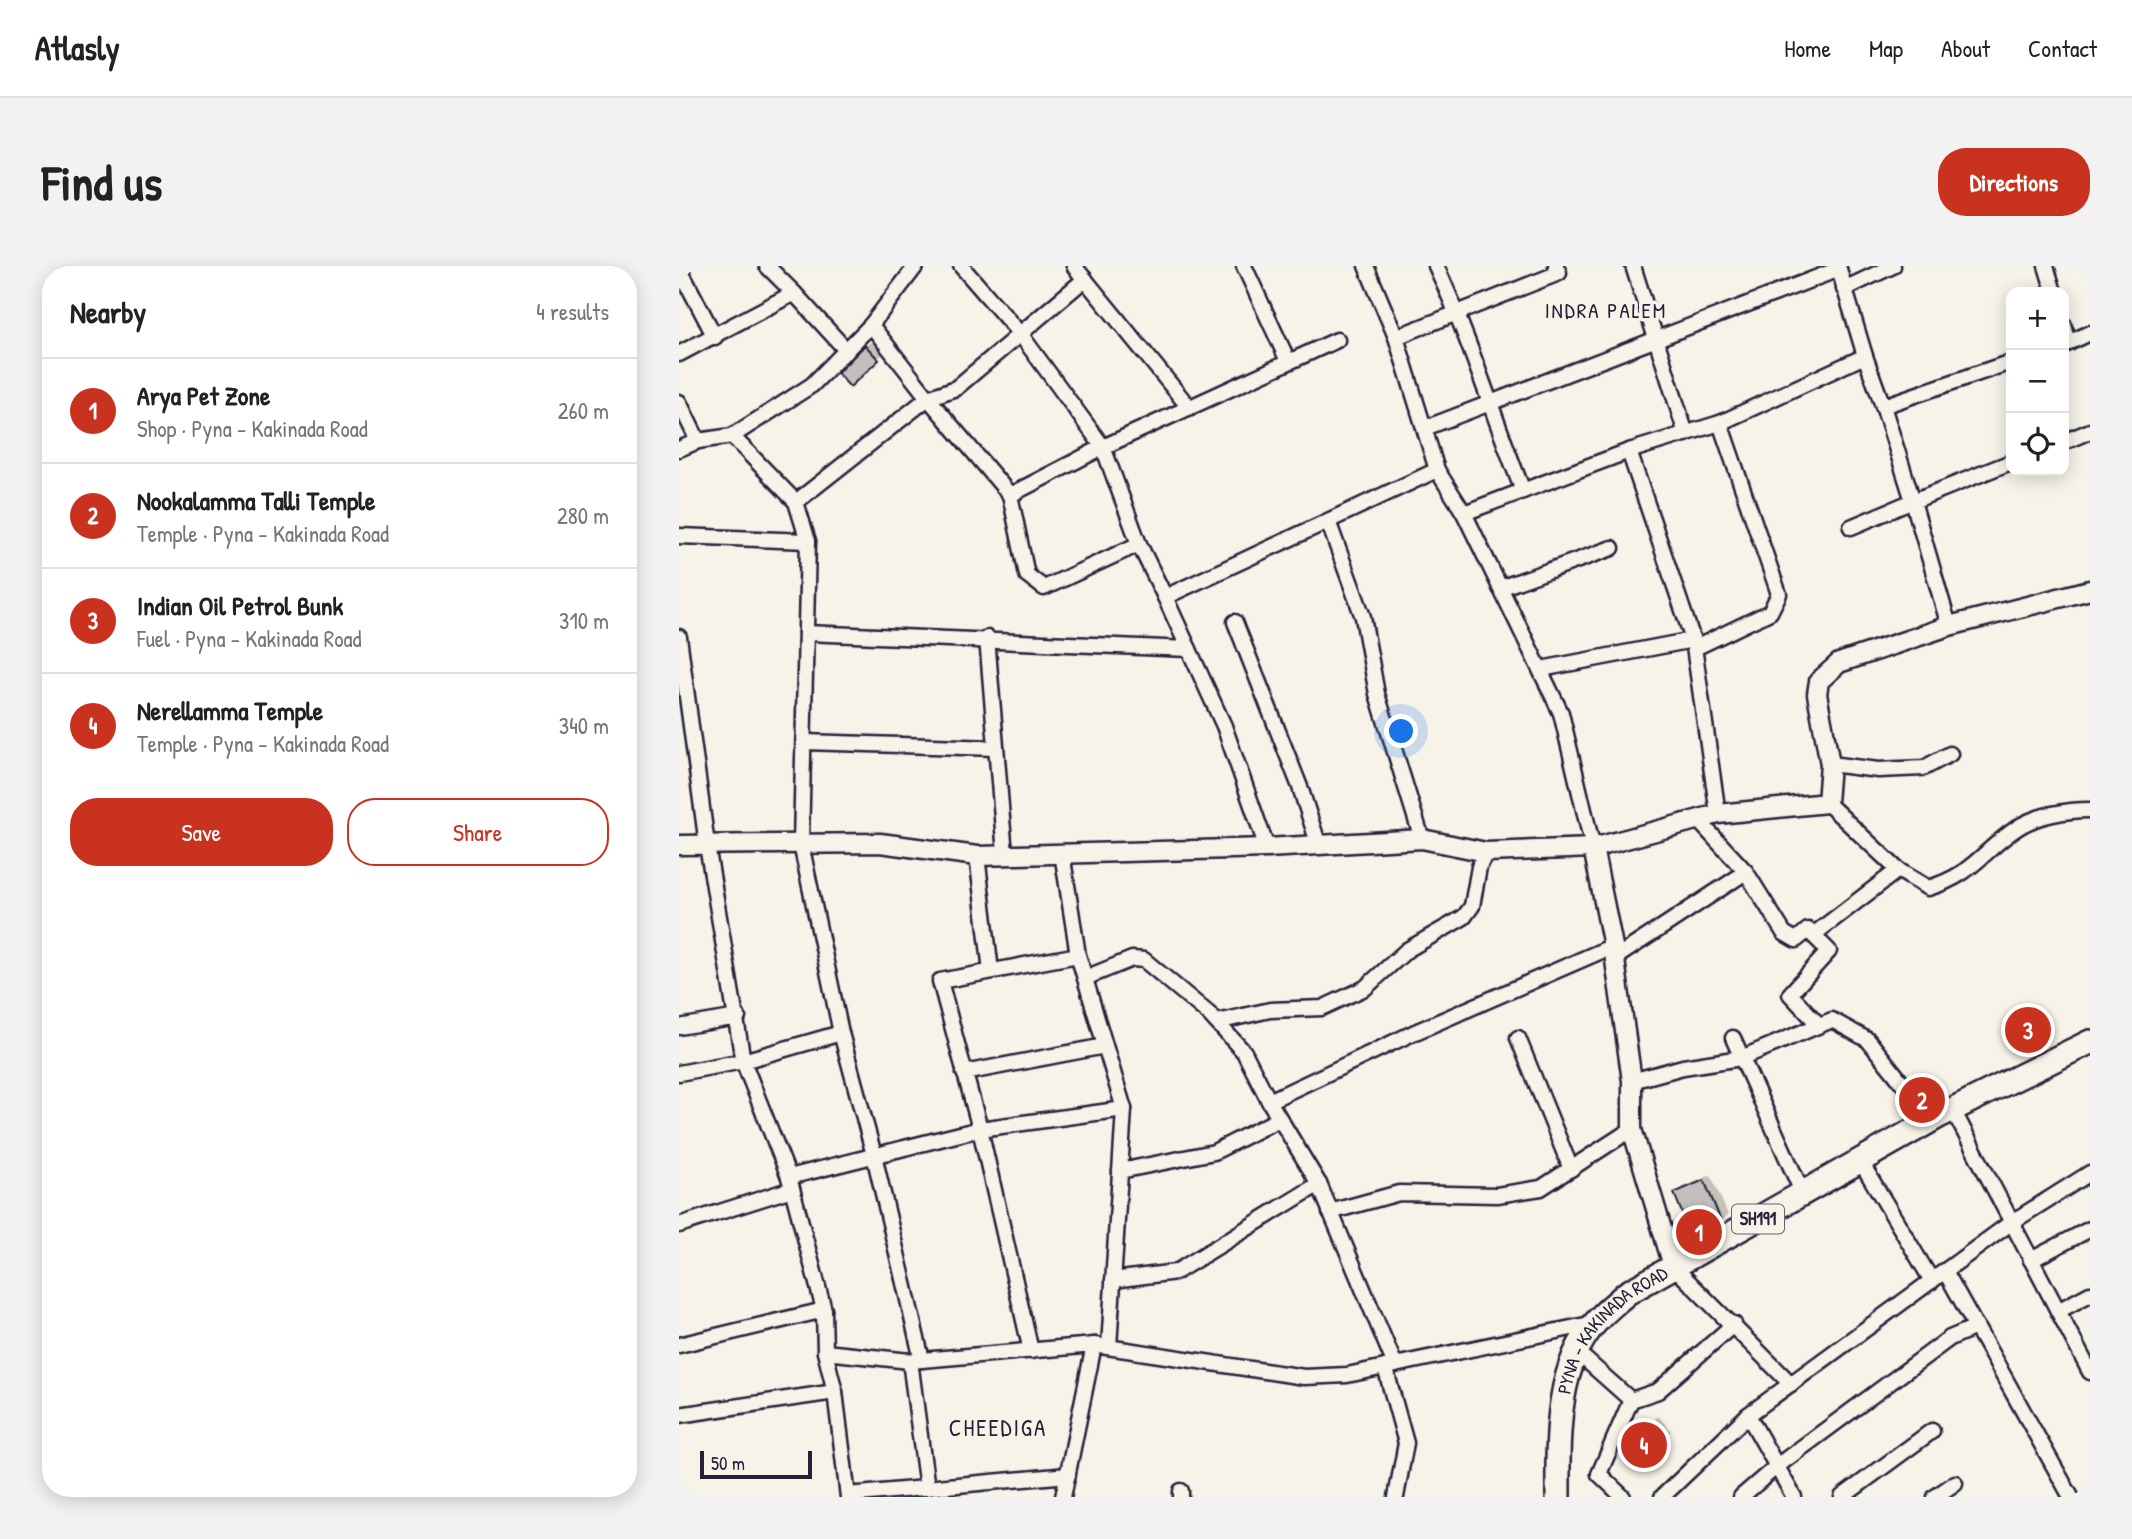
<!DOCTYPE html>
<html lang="en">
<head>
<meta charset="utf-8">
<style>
  body { margin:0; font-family:"Patrick Hand",sans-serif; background:#f2f2f2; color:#222 }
  .controls { position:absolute; right:21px; top:21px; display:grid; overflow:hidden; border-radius:14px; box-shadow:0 4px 18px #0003 }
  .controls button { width:63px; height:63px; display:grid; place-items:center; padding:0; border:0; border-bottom:2px solid #e0e0e0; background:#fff; color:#222; font:35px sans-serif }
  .scale { position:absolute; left:21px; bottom:18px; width:112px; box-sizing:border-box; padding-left:7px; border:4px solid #22223b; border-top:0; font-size:19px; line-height:24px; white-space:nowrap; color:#22223b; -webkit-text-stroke:5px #f7f3e8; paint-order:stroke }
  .you { position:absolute; left:723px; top:466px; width:24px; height:24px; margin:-18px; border:5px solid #fff; border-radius:50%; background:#1a73e8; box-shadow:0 0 0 10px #1a73e833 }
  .badge { display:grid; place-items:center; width:46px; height:46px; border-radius:50%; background:#c8321e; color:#fff; font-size:23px; font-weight:700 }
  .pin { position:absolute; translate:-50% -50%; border:4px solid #fff; box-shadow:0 2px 7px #0006 }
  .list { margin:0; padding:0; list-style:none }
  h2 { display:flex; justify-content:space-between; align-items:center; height:91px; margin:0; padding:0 28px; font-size:30px }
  h2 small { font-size:23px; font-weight:400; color:#767676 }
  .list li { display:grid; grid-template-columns:46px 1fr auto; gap:21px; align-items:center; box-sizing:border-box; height:105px; padding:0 28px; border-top:2px solid #e0e0e0 }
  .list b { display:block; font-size:26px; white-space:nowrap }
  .list p { margin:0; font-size:23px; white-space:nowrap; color:#767676 }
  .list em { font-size:23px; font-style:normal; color:#767676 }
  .actions { display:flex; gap:14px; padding:21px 28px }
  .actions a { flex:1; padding:16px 0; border:2px solid #c8321e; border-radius:28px; text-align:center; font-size:24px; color:#c8321e }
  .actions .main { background:#c8321e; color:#fff }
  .icon { flex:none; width:38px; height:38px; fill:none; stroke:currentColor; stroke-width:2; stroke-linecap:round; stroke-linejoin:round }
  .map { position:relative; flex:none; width:1411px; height:1231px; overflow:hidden; border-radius:28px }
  header { display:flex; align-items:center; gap:42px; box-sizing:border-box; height:98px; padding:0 35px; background:#fff; border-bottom:2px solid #e0e0e0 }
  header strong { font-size:33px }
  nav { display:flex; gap:38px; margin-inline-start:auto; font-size:24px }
  .intro { display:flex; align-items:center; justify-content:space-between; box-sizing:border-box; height:168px; padding:0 42px }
  h1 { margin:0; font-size:49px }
  .button { padding:18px 32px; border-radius:28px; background:#c8321e; color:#fff; font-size:24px; font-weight:700 }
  main { display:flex; gap:42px; padding:0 42px }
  aside { flex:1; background:#fff; border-radius:28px; box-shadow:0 4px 18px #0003 }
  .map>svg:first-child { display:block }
  .shadow { fill:#0003 }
  .building { fill:#c2bfbd; stroke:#22223b; stroke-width:2 }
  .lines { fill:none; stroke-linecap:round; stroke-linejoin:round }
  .minor-casing { stroke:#22223b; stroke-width:19 }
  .tertiary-casing { stroke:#22223b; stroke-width:23 }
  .primary-casing { stroke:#22223b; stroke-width:28 }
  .minor { stroke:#f7f3e8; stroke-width:14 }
  .tertiary { stroke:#f7f3e8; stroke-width:18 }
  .primary { stroke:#f7f3e8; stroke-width:23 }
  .labels { text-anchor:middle; stroke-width:7; stroke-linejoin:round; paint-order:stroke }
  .shield { fill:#f7f3e8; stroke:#62616f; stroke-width:2 }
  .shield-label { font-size:18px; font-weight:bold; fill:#22223b }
  .street-label { font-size:19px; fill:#22223b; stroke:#f7f3e8 }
  .neighbourhood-label { font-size:21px; letter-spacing:2px; fill:#22223b; stroke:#f7f3e8 }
  .quarter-label { font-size:23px; letter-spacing:2px; fill:#22223b; stroke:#f7f3e8 }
</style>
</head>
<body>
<header>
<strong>Atlasly</strong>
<nav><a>Home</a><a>Map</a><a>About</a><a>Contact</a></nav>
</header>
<div class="intro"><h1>Find us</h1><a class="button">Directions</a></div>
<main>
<aside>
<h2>Nearby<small>4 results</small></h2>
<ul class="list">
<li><span class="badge">1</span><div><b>Arya Pet Zone</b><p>Shop · Pyna - Kakinada Road</p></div><em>260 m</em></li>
<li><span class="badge">2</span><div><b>Nookalamma Talli Temple</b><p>Temple · Pyna - Kakinada Road</p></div><em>280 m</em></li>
<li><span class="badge">3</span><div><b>Indian Oil Petrol Bunk</b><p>Fuel · Pyna - Kakinada Road</p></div><em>310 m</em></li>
<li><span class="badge">4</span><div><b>Nerellamma Temple</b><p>Temple · Pyna - Kakinada Road</p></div><em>340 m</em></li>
</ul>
<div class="actions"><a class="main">Save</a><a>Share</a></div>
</aside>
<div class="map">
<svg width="1411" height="1231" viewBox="0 0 1411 1231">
  <rect width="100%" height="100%" fill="#f7f3e8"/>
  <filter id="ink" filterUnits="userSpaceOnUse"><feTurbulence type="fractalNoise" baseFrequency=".0143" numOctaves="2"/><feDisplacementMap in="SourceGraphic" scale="14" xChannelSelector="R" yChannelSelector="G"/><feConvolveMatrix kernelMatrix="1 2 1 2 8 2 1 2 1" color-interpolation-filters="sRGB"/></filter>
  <g filter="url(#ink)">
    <g class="shadow">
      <path d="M194 73 206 86 171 118 161 107Z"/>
      <path d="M1032 909 1049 949 1042 956 997 927 1004 921Z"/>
      <path d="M979 1150 992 1165 958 1200 946 1184Z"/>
    </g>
    <g class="building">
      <path d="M186 79 200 94 171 121 158 107Z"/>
      <path d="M1025 914 1043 957 1013 972 995 927Z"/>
      <path d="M972 1155 986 1173 958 1202 943 1184Z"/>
    </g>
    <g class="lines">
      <defs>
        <g id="minor">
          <path d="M88 0 115 27"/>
          <path d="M395 0 509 140"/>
          <path d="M565 0 609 95"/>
          <path d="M687 0 717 71 758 204 785 247 882 447 914 582"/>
          <path d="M757 0C791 73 814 150 844 225"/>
          <path d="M954 0 1007 168"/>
          <path d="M1367 0 1375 26"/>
          <path d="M0 2 36 71"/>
          <path d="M1165 23 1214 0"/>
          <path d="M192 59 249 132 331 229 424 181 342 69 282 0"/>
          <path d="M1385 59 1390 77"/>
          <path d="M717 71 880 7 877 0"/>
          <path d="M1385 79 1411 67"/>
          <path d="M0 88 115 27 168 85"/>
          <path d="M1186 90 1204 140 1332 96"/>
          <path d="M0 136 19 175 53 170 133 119 192 59 237 0"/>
          <path d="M746 162 1160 3"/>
          <path d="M53 170 117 236 249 132 277 122 406 13"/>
          <path d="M1385 176 1411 165"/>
          <path d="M0 183 19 175"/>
          <path d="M950 185 1014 374 1039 548"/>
          <path d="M331 229 348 309 365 322 460 278"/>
          <path d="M117 236 129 275 122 578 162 767 195 889 243 1094"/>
          <path d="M785 247 950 185 1041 157 1186 90 1159 0"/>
          <path d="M649 255 684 351 698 428 743 573"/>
          <path d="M1172 261 1234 235 1204 140"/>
          <path d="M0 270 129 275"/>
          <path d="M821 322 933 282"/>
          <path d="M486 331 460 278 424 181 658 74"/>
          <path d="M556 356 621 521 640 580"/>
          <path d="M1270 360 1234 235 1332 196"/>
          <path d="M127 367 510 383"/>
          <path d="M0 371 28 579 64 795 110 911 145 1044 146 1086 156 1126 169 1231"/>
          <path d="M308 372 326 588"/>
          <path d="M1016 382 1091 346 1100 328 1041 157"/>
          <path d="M862 403 1014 374"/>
          <path d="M125 476 317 482"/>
          <path d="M1151 498 1199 504 1245 502 1271 488"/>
          <path d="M1148 537 1219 604 1249 622C1294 609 1302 586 1338 562 1357 549 1388 544 1411 544"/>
          <path d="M1019 554 1067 606 1105 667 1117 674 1129 664 1150 685 1111 728 1140 759"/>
          <path d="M588 582 545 460 486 331 758 204"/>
          <path d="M383 587 399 689 445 843 301 863 261 715 399 689"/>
          <path d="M298 590 312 705"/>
          <path d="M1134 669 1219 604"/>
          <path d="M936 692 1067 606"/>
          <path d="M406 712 453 693 465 694 530 748 565 786 590 835"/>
          <path d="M538 756 591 744 643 742 686 722 728 684 785 651 793 640 800 601 807 586"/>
          <path d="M0 761 59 751"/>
          <path d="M839 772 892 903"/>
          <path d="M1054 772 1124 928"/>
          <path d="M0 807 64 795 162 767"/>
          <path d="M285 807 426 780"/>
          <path d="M953 815 1004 801 1062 792 1153 754 1189 774 1253 854"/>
          <path d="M1274 844 1411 1106"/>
          <path d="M1182 896 1253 1015"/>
          <path d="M441 905 535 886 600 853"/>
          <path d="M110 911 301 863 352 1085"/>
          <path d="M651 946 720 927 818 929 862 922 953 863"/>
          <path d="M0 959 113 923"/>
          <path d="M1352 994 1411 963"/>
          <path d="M994 1000 1112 1118"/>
          <path d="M1266 1005 1392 1231"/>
          <path d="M434 1014 497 1006 640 918"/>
          <path d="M1379 1045 1411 1028"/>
          <path d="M0 1079 145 1044"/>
          <path d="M415 1079 625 1111 668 1109 916 1057"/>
          <path d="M430 1081 445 843"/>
          <path d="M146 1086 231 1095 415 1079 384 1231"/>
          <path d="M898 1086 952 1134 979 1125 1055 1058"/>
          <path d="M231 1095 248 1222"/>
          <path d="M716 1099 640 918 590 835 734 767 934 680"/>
          <path d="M706 1101 727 1177 717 1231"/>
          <path d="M0 1149 156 1126"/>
          <path d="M169 1229 389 1209"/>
          <path d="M502 1231V1225"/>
          <path d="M944 1231 920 1208 952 1134"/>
          <path d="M983 1231 1069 1149"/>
          <path d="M1062 1231 1098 1200 1271 1072 1297 1061"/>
          <path d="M1115 1231 1069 1149 1333 956 1411 907"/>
          <path d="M1163 1231 1253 1165"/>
          <path d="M1256 1231 1276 1217"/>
        </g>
        <g id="tertiary">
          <path d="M0 579 201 577 298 590 588 582 743 573 807 586 914 582"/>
          <path d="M994 1000 953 863V815L934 680 914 582 1039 548 1148 537 1151 498 1138 428 1140 415 1160 397 1270 360 1411 324"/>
        </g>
        <g id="primary">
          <path id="s1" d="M879 1231C879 1175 876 1100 917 1056 926 1045 938 1036 948 1027L1258 851 1411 776"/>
        </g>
      </defs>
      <use href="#minor" class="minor-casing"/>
      <use href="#tertiary" class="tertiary-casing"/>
      <use href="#primary" class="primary-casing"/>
      <use href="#minor" class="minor"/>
      <use href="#tertiary" class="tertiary"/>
      <use href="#primary" class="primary"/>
    </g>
  </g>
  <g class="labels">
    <rect class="shield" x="1053" y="938.5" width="52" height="29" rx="5"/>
    <g class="shield-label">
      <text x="1079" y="959">SH191</text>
    </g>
    <g class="street-label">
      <text dy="7" stroke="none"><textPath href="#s1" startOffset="187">PYNA - KAKINADA ROAD</textPath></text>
    </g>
    <g class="neighbourhood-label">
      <text x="927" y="52">INDRA PALEM</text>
    </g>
    <g class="quarter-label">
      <text x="319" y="1170">CHEEDIGA</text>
    </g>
  </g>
</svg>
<div class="controls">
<button>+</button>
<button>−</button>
<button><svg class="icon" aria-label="locate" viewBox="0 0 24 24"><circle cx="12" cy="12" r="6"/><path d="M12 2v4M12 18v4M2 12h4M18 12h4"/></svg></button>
</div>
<div class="scale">50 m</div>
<div class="you"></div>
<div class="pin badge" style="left:1020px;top:966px">1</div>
<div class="pin badge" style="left:1243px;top:834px">2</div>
<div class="pin badge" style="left:1349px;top:764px">3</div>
<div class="pin badge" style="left:965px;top:1179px">4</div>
</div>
</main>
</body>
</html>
